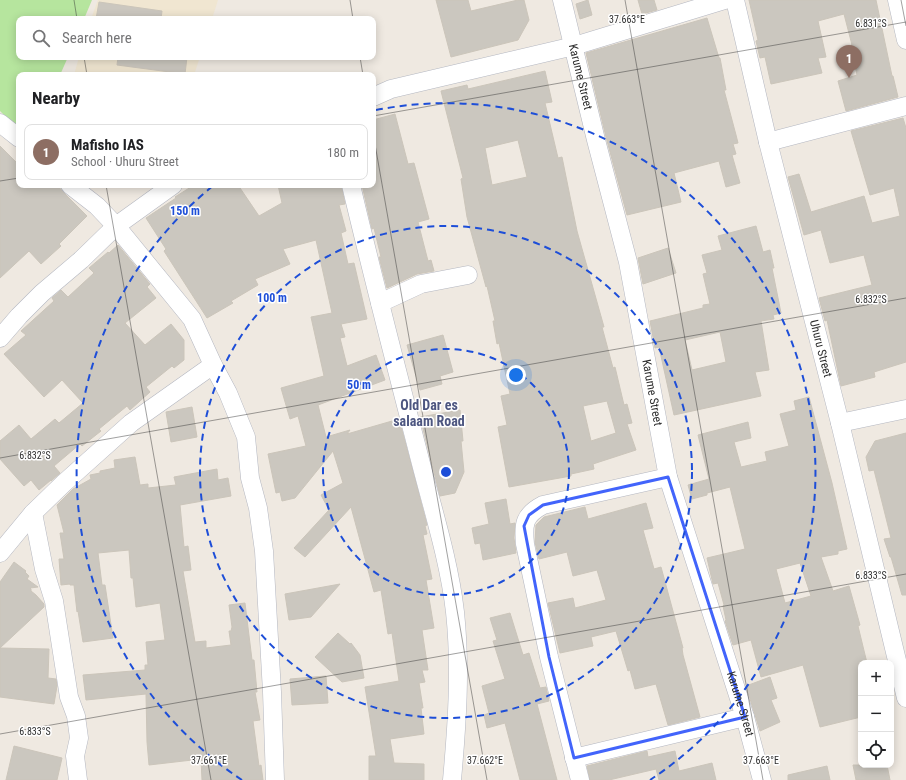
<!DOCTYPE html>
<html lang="en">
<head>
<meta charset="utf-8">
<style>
  body { margin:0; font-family:"Roboto Condensed",sans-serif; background:#f6f6f6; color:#202124 }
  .controls { position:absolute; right:12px; bottom:12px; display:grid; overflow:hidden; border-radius:8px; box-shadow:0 2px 10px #0003 }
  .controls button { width:36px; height:36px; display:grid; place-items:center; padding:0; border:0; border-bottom:1px solid #e0e0e0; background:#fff; color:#202124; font:20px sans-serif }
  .you { position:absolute; left:516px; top:375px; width:14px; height:14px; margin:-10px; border:3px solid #fff; border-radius:50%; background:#1a73e8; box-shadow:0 0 0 6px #1a73e833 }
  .badge { display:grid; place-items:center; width:26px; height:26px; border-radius:50%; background:#b45309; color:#fff; font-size:13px; font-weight:700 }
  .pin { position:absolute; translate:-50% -33px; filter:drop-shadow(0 1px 2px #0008) }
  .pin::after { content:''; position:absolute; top:21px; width:14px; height:12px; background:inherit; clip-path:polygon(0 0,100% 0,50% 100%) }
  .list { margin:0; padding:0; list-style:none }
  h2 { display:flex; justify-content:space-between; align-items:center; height:52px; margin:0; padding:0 16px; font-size:17px }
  h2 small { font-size:13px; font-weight:400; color:#757577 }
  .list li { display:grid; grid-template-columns:26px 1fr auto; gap:12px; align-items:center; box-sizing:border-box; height:56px; margin:0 8px 8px; padding:0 8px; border:1px solid #e0e0e0; border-radius:8px }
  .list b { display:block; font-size:15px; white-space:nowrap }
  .list p { margin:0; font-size:13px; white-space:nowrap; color:#757577 }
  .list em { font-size:13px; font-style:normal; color:#757577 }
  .icon { flex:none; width:22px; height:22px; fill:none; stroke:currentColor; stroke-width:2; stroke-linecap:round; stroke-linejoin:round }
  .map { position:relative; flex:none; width:906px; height:780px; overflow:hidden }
  .search { position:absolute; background:#fff; box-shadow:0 2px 10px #0003; left:16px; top:16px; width:360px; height:44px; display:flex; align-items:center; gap:10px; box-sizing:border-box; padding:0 14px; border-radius:8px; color:#757577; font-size:15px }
  .panel { position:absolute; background:#fff; box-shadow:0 2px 10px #0003; left:16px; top:72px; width:360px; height:116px; border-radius:8px }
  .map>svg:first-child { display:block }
  .education { fill:#f0e6d1 }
  .green { fill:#b6e59e }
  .building { fill:#cbc7bf; stroke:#cbc5ba; fill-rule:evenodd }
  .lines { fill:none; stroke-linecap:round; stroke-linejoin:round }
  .street-casing { stroke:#b4b7c1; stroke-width:19 }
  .street { stroke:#fff; stroke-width:18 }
  .marked { fill:none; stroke:#4264fb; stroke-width:3; stroke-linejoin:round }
  .ticks { fill:none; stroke:#2e2e2e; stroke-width:1; stroke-opacity:0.45 }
  .ring { fill:none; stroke:#1d4ed8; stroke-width:2; stroke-dasharray:7 5 }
  .labels { text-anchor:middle; stroke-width:3; stroke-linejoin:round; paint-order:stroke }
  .street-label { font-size:12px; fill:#2e2e2e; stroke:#fff }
  .quarter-label { font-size:14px; font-weight:bold; fill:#4d5680; stroke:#fff }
  .ticks-label { font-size:10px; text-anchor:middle; fill:#2e2e2e; stroke:#fff; stroke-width:3; stroke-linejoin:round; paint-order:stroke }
  .centre { fill:#1d4ed8; stroke:#fff; stroke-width:2 }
  .ring-label { font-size:12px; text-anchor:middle; font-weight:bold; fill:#1d4ed8; stroke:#fff; stroke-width:3; stroke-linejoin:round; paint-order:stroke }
</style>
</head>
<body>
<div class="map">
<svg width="906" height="780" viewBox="0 0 906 780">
  <rect width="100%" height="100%" fill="#efe9e1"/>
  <g class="education">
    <path d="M98 0H218L212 19H91Z"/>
    <path d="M79 57H200L194 75H74Z"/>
  </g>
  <path class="green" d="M0 0H92L84 19H19V57H68L60 75H19V130L0 111Z"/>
  <g class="building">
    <path d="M436 0H468L471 11 518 0H524L529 20 518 40 451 57Z"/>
    <path d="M588 0 592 15 580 19 576 4Z"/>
    <path d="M638 0H654L657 10 642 14Z"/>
    <path d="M749 0H876L892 76H893L898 97 846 111 838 81 857 75 851 45H852L844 14 818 21 826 57 818 58 822 73 771 84 765 57 760 58 756 41 758 40Z"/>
    <path d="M99 2 162 11 161 19H96Z"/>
    <path d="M707 18 719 58H720L726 90H724L736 135 738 143 733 144 736 154 732 155 740 183 726 187 719 161 674 173 681 202 627 215 606 137 586 53Z"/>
    <path d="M118 57H187L185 74 117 65Z"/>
    <path d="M545 71 552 102 545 103 558 158 562 157 577 231 604 327H602L613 368 615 367 624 405 627 404 632 423 627 424 636 450 593 464 594 469 571 474V476L509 487 498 427 507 425 501 396 510 394 499 343 497 344 493 321H495L487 286 486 287 467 217 461 179 463 178 441 91 467 85 468 89ZM518 140 527 177 492 185 485 148ZM607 401 616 433 591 441 583 406Z"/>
    <path d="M395 114 408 164 414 163 429 219 418 222 428 261 431 260 434 271 417 274 387 288 379 257H381L374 228 372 229 362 185H373V120Z"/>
    <path d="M903 118 906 128V362L874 372 875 377 841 386 827 320 825 321 819 298 872 285 864 255 830 263 821 230 804 235 788 177 799 174 811 212 864 196 872 223 900 216 894 188 870 195 851 131Z"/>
    <path d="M0 146 19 165V185H57L64 193 87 216 59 244 61 246 41 264 29 251 0 278Z"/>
    <path d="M194 185H238L259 216 282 203 278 185H341L345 204 339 205 346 231 341 233 348 264 354 263 367 319 341 324 345 337 340 338 347 366 376 355 385 380 318 405 326 437 350 430 347 434 399 419 427 525 425 526 427 534 423 535 432 579 426 580 434 628 422 630 428 670H422L425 682 419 683 423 708H421L424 734 390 739 394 763 424 764V780H369V756H376L365 687 399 681 392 633 388 634 381 590 374 592 351 507 305 557 294 548 329 510 321 495 343 483 333 451 295 498 282 501 280 492 276 493 268 454 306 446 298 416 290 419 281 388 324 376 311 317 332 313 316 240 283 249 290 264 255 279 258 285 231 301 233 303 207 318 164 251 166 249 146 218 176 198 175 197Z"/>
    <path d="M756 226 763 252 770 250 774 268H772L781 313 773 315 774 319 761 321 769 370 755 372 761 396 674 415 659 347 655 348 650 321 703 308V305L710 304 703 274 707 273 702 255 722 250 718 236ZM720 332 726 362 692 370 685 340Z"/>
    <path d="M118 245 150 284 147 287 156 298 125 323 145 345 171 324 184 340V360L174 368 172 366 146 387 150 392 130 410 127 406 99 429 101 431 82 446 80 444 54 466 60 473 51 481V480L39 490 31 480 24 486 0 459V441L19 425 31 439 55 419 59 423 83 403 62 380 44 397 4 354 26 335 21 331 54 301 52 298 61 290 68 297 94 273 89 268 108 252 109 253Z"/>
    <path d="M668 248 676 273 643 284 638 258Z"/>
    <path d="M443 335 453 372 440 376 442 384 420 390 407 345Z"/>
    <path d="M809 397 832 483 847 549 838 551V554L821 557 833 591 849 586 860 625 858 626 867 663H861V717L820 727 803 665 761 677 751 640 733 645 725 621 726 620 723 606 724 605 718 583 713 584 707 558 745 549 730 487 707 493V495L692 499 688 485 709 479 698 435 748 422 751 438 734 442 741 467 767 461 765 452 789 446 780 414 796 410 794 401ZM800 563 811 596 785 603 776 569Z"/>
    <path d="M192 407 197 437 171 442 166 412Z"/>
    <path d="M460 410 463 441H461L464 472 455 493 440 496 420 417Z"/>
    <path d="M906 433V595H902L891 557H890L884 539 891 538 874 470 869 471 866 457 875 441Z"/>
    <path d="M135 457 140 485 148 484V488L176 485 174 477 217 469 218 480 228 478 231 496 180 505 184 547 188 546 191 570 183 571 195 642 206 641V648L231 645 229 631H231L232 627 229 605 245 603 252 660H254L257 692H255L260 720 253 721 259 766 261 765 263 780H202L201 759 149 765 147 742 146 694 86 700 83 675 145 670V665H148L146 642 165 640 160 603 136 607 133 578H131L129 550 98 553 102 585H105L113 638 83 642 78 611 77 612 74 585H70V584L61 585 59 559H64L60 533H64L57 505 73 489 91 479 90 475 100 473V471L115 468 114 460Z"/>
    <path d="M506 499 510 524 515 523 514 538 516 553 483 560 480 543 475 544 472 528 489 524 485 503Z"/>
    <path d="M646 503 653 528 643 530 654 569 661 567 683 648H682L683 655 700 717 668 725 656 684 635 689 630 670 628 671 616 631 591 637 593 646 560 653 548 603 573 598 575 608 606 600 597 570 573 576 567 552 539 559 535 542 536 525 544 517 585 507 588 519Z"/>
    <path d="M14 562 26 571 25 572 29 576 27 579 38 587 30 588 31 589V591L36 595 44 604V607L0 648V582Z"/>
    <path d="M340 584 311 617 289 620 285 594Z"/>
    <path d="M510 613 523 655 529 653 540 688 546 687 549 701 537 704 557 780H520L505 723 487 728 484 715 489 713 482 686 505 679 493 641 497 640 490 618Z"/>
    <path d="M338 633 350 644 351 643 360 655 364 678 342 682 315 657Z"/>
    <path d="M0 648 49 649 48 678 56 679 57 686 54 704 0 697Z"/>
    <path d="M326 676 328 703 292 705 290 679Z"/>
    <path d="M770 677 777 698 771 700 780 722 760 731 746 686Z"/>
    <path d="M14 746 62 758 57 780H6Z"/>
    <path d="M647 751 648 757 675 751 679 771 712 763 716 780H659L656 769 609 780H590L587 766Z"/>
    <path d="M853 765H887L890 780H856Z"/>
    <path d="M827 766 830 780H788V775Z"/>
  </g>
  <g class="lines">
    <defs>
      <g id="street">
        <path id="s1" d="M562 0 596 140 628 262 668 477 745 717 762 780"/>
        <path id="s2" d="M735 0 768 142 840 423 906 698"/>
        <path d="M897 0 906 40"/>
        <path d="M373 97 391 89 574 46 725 0"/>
        <path d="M0 123 19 138"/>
        <path d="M768 142 906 106"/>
        <path d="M70 185 97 206 116 226 192 319 213 365 228 393 246 437 250 478 258 508 264 551 272 692 275 780"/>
        <path d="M351 185C372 274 395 363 418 452 431 504 449 559 455 612 461 668 457 725 452 780"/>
        <path d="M380 303 421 284 468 275"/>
        <path d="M0 338 19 316 42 293 81 260 116 226 173 185"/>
        <path d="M840 423 906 409"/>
        <path d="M33 513 44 569 54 601 69 697 76 716 79 738 75 756 78 780"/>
        <path d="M0 553 33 513 64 483 131 423 213 365"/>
        <path d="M574 758 745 717"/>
        <path d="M580 780 549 657 525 544C523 524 524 515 543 505L668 477"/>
      </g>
    </defs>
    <use href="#street" class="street-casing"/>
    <use href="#street" class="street"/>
  </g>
  <path class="marked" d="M668 477 745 717 574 758 549 657 524 526 529 515 543 505Z"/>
  <path class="ticks" d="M74 0 77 19M350 0 353 19M625 0 763 780M901 0 906 26M84 57 87 75M360 57 363 75M373 116 906 22M373 133 487 780M0 181 19 178M106 185 211 780M0 458 906 298M0 734 906 574"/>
  <g class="ring">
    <circle cx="446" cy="472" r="123"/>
    <circle cx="446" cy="472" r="246"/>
    <path d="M242 780A369 369 0 0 1 214 185M376 110A369 369 0 0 1 650 780"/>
  </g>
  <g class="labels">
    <g class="street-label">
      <text dy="4" stroke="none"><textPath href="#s1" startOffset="79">Karume Street</textPath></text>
      <text dy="4" stroke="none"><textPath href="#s2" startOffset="359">Uhuru Street</textPath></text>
      <text dy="4" stroke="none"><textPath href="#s1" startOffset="403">Karume Street</textPath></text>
      <text dy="4" stroke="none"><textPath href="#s1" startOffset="727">Karume Street</textPath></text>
    </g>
    <g class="quarter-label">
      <text x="429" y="410">Old Dar es<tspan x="429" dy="16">salaam Road</tspan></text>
    </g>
  </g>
  <g class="ticks-label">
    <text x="627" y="23">37.663°E</text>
    <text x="871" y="27">6.831°S</text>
    <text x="871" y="303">6.832°S</text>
    <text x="35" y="459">6.832°S</text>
    <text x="871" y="579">6.833°S</text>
    <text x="35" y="735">6.833°S</text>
    <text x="209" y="764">37.661°E</text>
    <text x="485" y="764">37.662°E</text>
    <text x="761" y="764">37.663°E</text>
  </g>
  <circle cx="446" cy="472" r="6" class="centre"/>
  <g class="ring-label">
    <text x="185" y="215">150 m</text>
    <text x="272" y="302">100 m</text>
    <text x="359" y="389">50 m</text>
  </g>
</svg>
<div class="controls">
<button>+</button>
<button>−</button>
<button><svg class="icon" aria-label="locate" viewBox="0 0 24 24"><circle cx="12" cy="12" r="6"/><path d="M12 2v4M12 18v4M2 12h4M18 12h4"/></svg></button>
</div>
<div class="you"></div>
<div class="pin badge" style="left:849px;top:78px;background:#8d6e63">1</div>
<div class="search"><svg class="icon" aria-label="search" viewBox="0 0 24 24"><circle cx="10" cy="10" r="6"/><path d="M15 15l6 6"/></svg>Search here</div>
<section class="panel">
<h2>Nearby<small></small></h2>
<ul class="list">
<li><span class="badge" style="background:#8d6e63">1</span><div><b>Mafisho IAS</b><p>School · Uhuru Street</p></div><em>180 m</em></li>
</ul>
</section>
</div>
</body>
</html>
